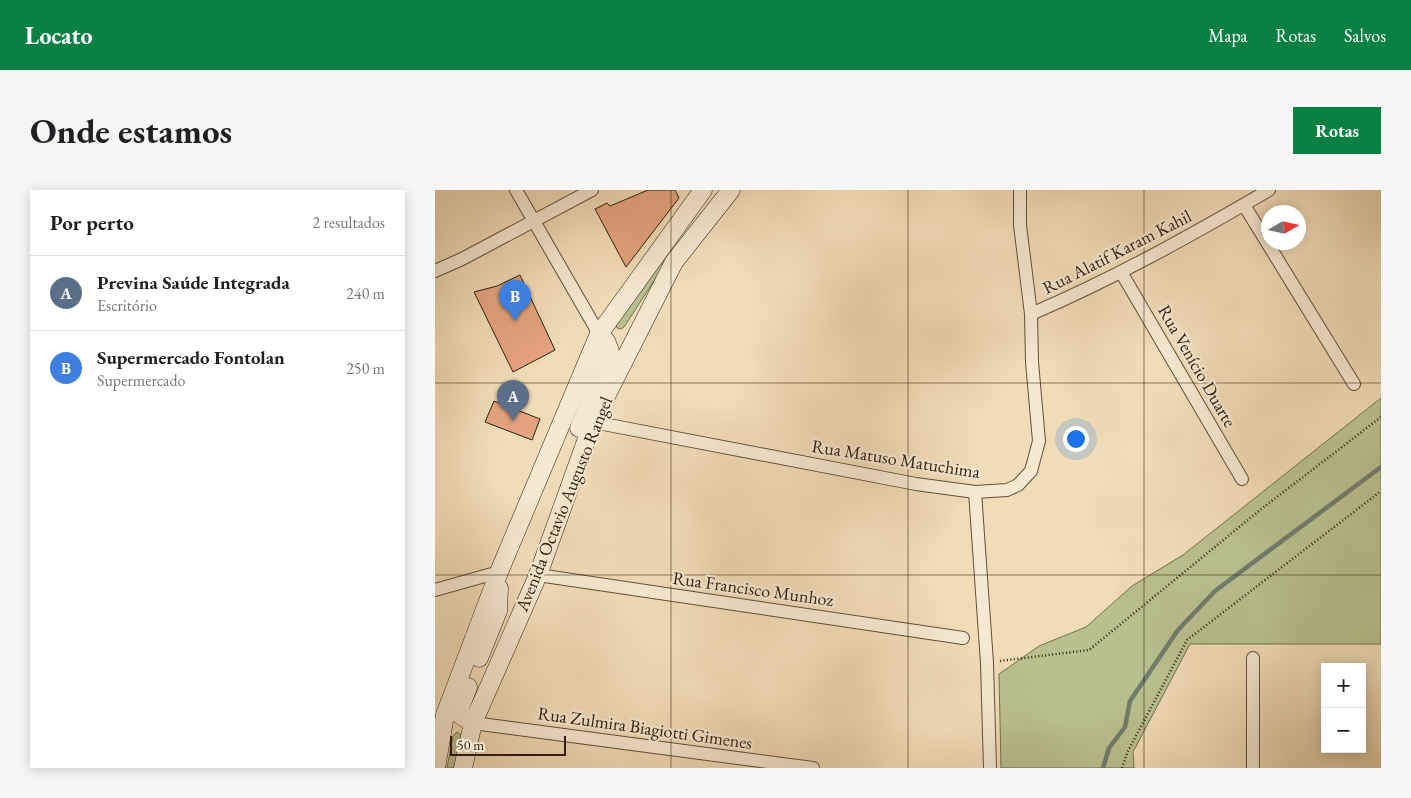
<!DOCTYPE html>
<html lang="pt">
<head>
<meta charset="utf-8">
<style>
  body { margin:0; font-family:"EB Garamond",serif; background:#f6f6f6; color:#202124 }
  .controls { position:absolute; right:15px; bottom:15px; display:grid; overflow:hidden; border-radius:0px; box-shadow:0 2px 12px #0003 }
  .controls button { width:45px; height:45px; display:grid; place-items:center; padding:0; border:0; border-bottom:1px solid #e0e0e0; background:#fff; color:#202124; font:25px sans-serif }
  .compass { position:absolute; left:826px; top:15px; width:45px; height:45px; border-radius:50%; background:#fff; box-shadow:0 2px 12px #0003; rotate:81deg }
  .scale { position:absolute; left:15px; bottom:12px; width:116px; box-sizing:border-box; padding-left:5px; border:2px solid #2f210d; border-top:0; font-size:14px; line-height:18px; white-space:nowrap; color:#2f210d; -webkit-text-stroke:4px #f6e8d1; paint-order:stroke }
  .you { position:absolute; left:640px; top:248px; width:18px; height:18px; margin:-12px; border:4px solid #fff; border-radius:50%; background:#1a73e8; box-shadow:0 0 0 8px #1a73e833 }
  .badge { display:grid; place-items:center; width:32px; height:32px; border-radius:50%; background:#0b8043; color:#fff; font-size:16px; font-weight:700 }
  .pin { position:absolute; translate:-50% -41px; filter:drop-shadow(0 1px 2px #0008) }
  .pin::after { content:''; position:absolute; top:26px; width:18px; height:15px; background:inherit; clip-path:polygon(0 0,100% 0,50% 100%) }
  .list { margin:0; padding:0; list-style:none }
  h2 { display:flex; justify-content:space-between; align-items:center; height:65px; margin:0; padding:0 20px; font-size:21px }
  h2 small { font-size:16px; font-weight:400; color:#757577 }
  .list li { display:grid; grid-template-columns:32px 1fr auto; gap:15px; align-items:center; box-sizing:border-box; height:75px; padding:0 20px; border-top:1px solid #e0e0e0 }
  .list b { display:block; font-size:19px; white-space:nowrap }
  .list p { margin:0; font-size:16px; white-space:nowrap; color:#757577 }
  .list em { font-size:16px; font-style:normal; color:#757577 }
  .map { position:relative; flex:none; width:946px; height:578px; overflow:hidden; border-radius:0px }
  header { display:flex; align-items:center; gap:30px; box-sizing:border-box; height:70px; padding:0 25px; background:#0b8043; color:#fff }
  header strong { font-size:24px }
  nav { display:flex; gap:28px; margin-inline-start:auto; font-size:18px }
  .intro { display:flex; align-items:center; justify-content:space-between; box-sizing:border-box; height:120px; padding:0 30px }
  h1 { margin:0; font-size:35px }
  .button { padding:12px 22px; border-radius:0px; background:#0b8043; color:#fff; font-size:18px; font-weight:700 }
  main { display:flex; gap:30px; padding:0 30px }
  aside { flex:1; background:#fff; border-radius:0px; box-shadow:0 2px 12px #0003 }
  .map>svg:first-child { display:block }
  .green { fill:#b9c090; stroke:#74704e }
  .lines { fill:none; stroke-linecap:round; stroke-linejoin:round }
  .stream { stroke:#707e6b; stroke-width:4.5 }
  .building { fill:#e5a47f; stroke:#2f210d }
  .street-casing { stroke:#605038; stroke-width:14 }
  .secondary-casing { stroke:#2f210d; stroke-width:19 }
  .path { stroke:#2f210d; stroke-width:2.5; stroke-dasharray:1 2.5; stroke-linecap:butt }
  .street { stroke:#f6e8d1; stroke-width:12 }
  .secondary { stroke:#f6e8d1; stroke-width:18 }
  .grid { fill:none; stroke:#2f210d; stroke-width:1; stroke-opacity:0.55 }
  .labels { text-anchor:middle; stroke-width:4.5; stroke-linejoin:round; paint-order:stroke }
  .street-label { font-size:18px; fill:#2f210d; stroke:#f6e8d1 }
</style>
</head>
<body>
<header>
<strong>Locato</strong>
<nav><a>Mapa</a><a>Rotas</a><a>Salvos</a></nav>
</header>
<div class="intro"><h1>Onde estamos</h1><a class="button">Rotas</a></div>
<main>
<aside>
<h2>Por perto<small>2 resultados</small></h2>
<ul class="list">
<li><span class="badge" style="background:#5c6f8a">A</span><div><b>Previna Saúde Integrada</b><p>Escritório</p></div><em>240 m</em></li>
<li><span class="badge" style="background:#3f7fe0">B</span><div><b>Supermercado Fontolan</b><p>Supermercado</p></div><em>250 m</em></li>
</ul>
</aside>
<div class="map">
<svg width="946" height="578" viewBox="0 0 946 578">
  <rect width="100%" height="100%" fill="#f1dcb8"/>
  <filter id="stains"><feTurbulence type="fractalNoise" baseFrequency=".004" numOctaves="4"/><feColorMatrix values="0 0 0 0 .2 0 0 0 0 .09 0 0 0 0 .02 0 0 0 .5 -.17"/></filter>
  <radialGradient id="worn" r=".72"><stop offset=".6" stop-color="#630" stop-opacity="0"/><stop offset="1" stop-color="#630" stop-opacity=".3"/></radialGradient>
  <g class="green">
    <path d="M231 60 232 71 189 137 186 139 182 138 181 133Z"/>
    <path d="M946 208V454H755L698 562 699 578H566L564 484 604 456 651 437 697 396 748 365Z"/>
    <path d="M22 542 26 545 19 578H12L18 546Z"/>
  </g>
  <g class="lines">
    <path class="stream" d="M668 578 674 558 690 537 695 511 743 440 780 401 946 277"/>
  </g>
  <g class="building">
    <path d="M213 0H240L244 8 191 77 160 19 172 13 175 16Z"/>
    <path d="M85 85 120 160 78 182 39 102 62 96Z"/>
    <path d="M59 211 105 229 97 250 50 232Z"/>
  </g>
  <g class="lines">
    <defs>
      <g id="street">
        <path d="M81 0 164 144"/>
        <path d="M809 15 919 194"/>
        <path d="M0 81 27 69 157 0"/>
        <path d="M686 82 807 289"/>
        <path d="M596 124C678 89 757 45 834 0"/>
        <path d="M158 232 481 294 540 302 572 300 583 295 596 281 604 251 597 172 596 124 585 35V0"/>
        <path d="M540 302 552 473 555 578"/>
        <path d="M103 385 528 448"/>
        <path d="M0 400 64 382"/>
        <path d="M818 468V578"/>
        <path d="M38 533 378 578"/>
      </g>
      <g id="secondary">
        <path d="M144 238 175 161 171 151 164 144"/>
        <path d="M44 468 63 421 64 398"/>
        <path d="M33 497 25 518V525L38 533"/>
        <path d="M1 578 10 525 64 382 164 144 268 0"/>
        <path d="M28 578 38 533 103 385 158 232 239 72 296 0"/>
      </g>
    </defs>
    <use href="#street" class="street-casing"/>
    <use href="#secondary" class="secondary-casing"/>
    <g class="path">
      <path d="M565 471 654 460 825 320 946 227"/>
      <path d="M687 578 693 561 752 450 946 301"/>
    </g>
    <use href="#street" class="street"/>
    <use href="#secondary" class="secondary"/>
  </g>
  <path class="grid" d="M236 0V578M473 0V578M709 0V578M0 193H946M0 385H946"/>
  <g class="labels">
    <g class="street-label">
      <text transform="translate(682 62) rotate(-27)" y="6">Rua Alatif Karam Kahil</text>
      <text transform="translate(762 176) rotate(60)" y="6">Rua Venício Duarte</text>
      <text transform="translate(461 269) rotate(9)" y="6">Rua Matuso Matuchima</text>
      <text transform="translate(129 314) rotate(-68)" y="6">Avenida Octavio Augusto Rangel</text>
      <text transform="translate(318 399) rotate(8)" y="6">Rua Francisco Munhoz</text>
      <text transform="translate(210 538) rotate(8)" y="6">Rua Zulmira Biagiotti Gimenes</text>
    </g>
  </g>
  <rect width="100%" height="100%" filter="url(#stains)"/>
  <rect width="100%" height="100%" fill="url(#worn)"/>
</svg>
<div class="controls">
<button>+</button>
<button>−</button>
</div>
<svg class="compass" viewBox="-18 -18 36 36"><path d="M0-13l5 13h-10z" fill="#e53935"/><path d="M0 13l5-13h-10z" fill="#757577"/></svg>
<div class="scale">50 m</div>
<div class="you"></div>
<div class="pin badge" style="left:78px;top:231px;background:#5c6f8a">A</div>
<div class="pin badge" style="left:80px;top:131px;background:#3f7fe0">B</div>
</div>
</main>
</body>
</html>
